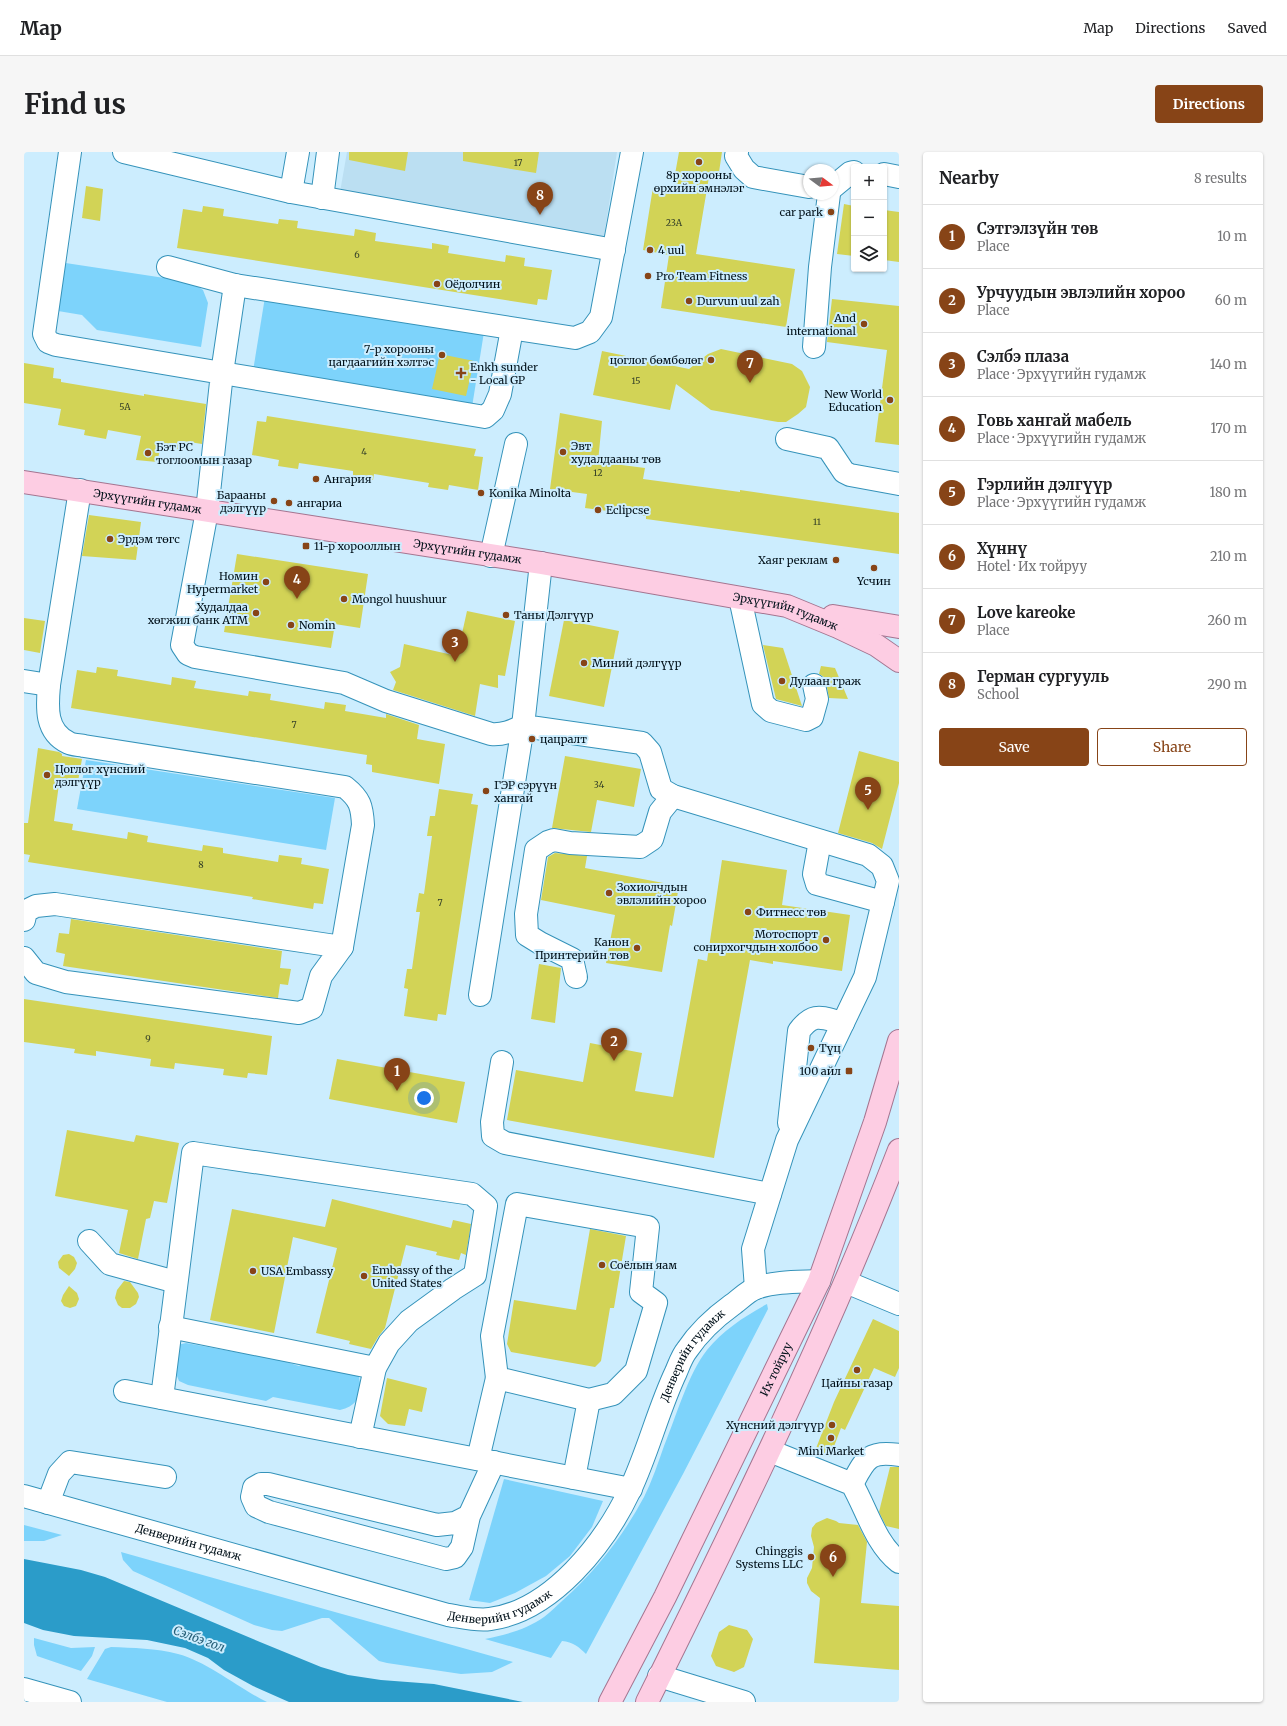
<!DOCTYPE html>
<html lang="en">
<head>
<meta charset="utf-8">
<style>
  body { margin:0; font-family:Merriweather,serif; background:#f6f6f6; color:#202124 }
  .controls { position:absolute; right:12px; top:12px; display:grid; overflow:hidden; border-radius:4px; box-shadow:0 1px 3px #0004 }
  .controls button { width:36px; height:36px; display:grid; place-items:center; padding:0; border:0; border-bottom:1px solid #e0e0e0; background:#fff; color:#202124; font:20px sans-serif }
  .compass { position:absolute; left:779px; top:12px; width:36px; height:36px; border-radius:50%; background:#fff; box-shadow:0 1px 3px #0004; rotate:106deg }
  .you { position:absolute; left:400px; top:946px; width:14px; height:14px; margin:-10px; border:3px solid #fff; border-radius:50%; background:#1a73e8; box-shadow:0 0 0 6px #1a73e833 }
  .badge { display:grid; place-items:center; width:26px; height:26px; border-radius:50%; background:#874417; color:#fff; font-size:13px; font-weight:700 }
  .pin { position:absolute; translate:-50% -33px; filter:drop-shadow(0 1px 2px #0008) }
  .pin::after { content:''; position:absolute; top:21px; width:14px; height:12px; background:inherit; clip-path:polygon(0 0,100% 0,50% 100%) }
  .list { margin:0; padding:0; list-style:none }
  h2 { display:flex; justify-content:space-between; align-items:center; height:52px; margin:0; padding:0 16px; font-size:17px }
  h2 small { font-size:13px; font-weight:400; color:#757577 }
  .list li { display:grid; grid-template-columns:26px 1fr auto; gap:12px; align-items:center; box-sizing:border-box; height:64px; padding:0 16px; border-top:1px solid #e0e0e0 }
  .list b { display:block; font-size:15px; white-space:nowrap }
  .list p { margin:0; font-size:13px; white-space:nowrap; color:#757577 }
  .list em { font-size:13px; font-style:normal; color:#757577 }
  .actions { display:flex; gap:8px; padding:12px 16px }
  .actions a { flex:1; padding:9px 0; border:1px solid #874417; border-radius:4px; text-align:center; font-size:14px; color:#874417 }
  .actions .main { background:#874417; color:#fff }
  .icon { flex:none; width:22px; height:22px; fill:none; stroke:currentColor; stroke-width:2; stroke-linecap:round; stroke-linejoin:round }
  .map { position:relative; flex:none; width:875px; height:1550px; overflow:hidden; border-radius:4px }
  header { display:flex; align-items:center; gap:24px; box-sizing:border-box; height:56px; padding:0 20px; background:#fff; border-bottom:1px solid #e0e0e0 }
  header strong { font-size:19px }
  nav { display:flex; gap:22px; margin-inline-start:auto; font-size:14px }
  .intro { display:flex; align-items:center; justify-content:space-between; box-sizing:border-box; height:96px; padding:0 24px }
  h1 { margin:0; font-size:28px }
  .button { padding:10px 18px; border-radius:4px; background:#874417; color:#fff; font-size:14px; font-weight:700 }
  main { display:flex; gap:24px; padding:0 24px }
  aside { flex:1; background:#fff; border-radius:4px; box-shadow:0 1px 3px #0004 }
  .map>svg:first-child { display:block }
  .built { fill:#bbdff2 }
  .green { fill:#7dd3fb }
  .water { fill:#2b9cc9 }
  .building { fill:#d2d356 }
  .lines { fill:none; stroke-linecap:round; stroke-linejoin:round }
  .minor-casing { stroke:#3593ba; stroke-width:24 }
  .major-casing { stroke:#a47590; stroke-width:24 }
  .minor { stroke:#fff; stroke-width:22 }
  .major { stroke:#fdcde3; stroke-width:22 }
  .poi-dot { fill:#874417; stroke:#ccedfe; stroke-width:1.5 }
  .labels { text-anchor:middle; stroke-width:4; stroke-linejoin:round; paint-order:stroke }
  .number-label { font-size:9px; fill:#354128 }
  .poi-label { font-size:11px; fill:#011019; stroke:#ccedfe; text-anchor:start }
  .street-label { font-size:11px; fill:#011019; stroke:#ccedfe }
  .water-label { font-size:12px; font-style:italic; fill:#245d76; stroke:#ccedfe }
</style>
</head>
<body>
<header>
<strong>Map</strong>
<nav><a>Map</a><a>Directions</a><a>Saved</a></nav>
</header>
<div class="intro"><h1>Find us</h1><a class="button">Directions</a></div>
<main>
<div class="map">
<svg width="875" height="1550" viewBox="0 0 875 1550">
  <rect width="100%" height="100%" fill="#ccedfe"/>
  <path class="built" d="M323 0H593L580 85 316 40Z"/>
  <g class="green">
    <path d="M35 110 167 130 179 138 184 151 177 195 73 178 58 163 28 158Z"/>
    <path d="M241 145 460 180 448 255 229 219Z"/>
    <path d="M62 608 311 646 302 698 53 657Z"/>
    <path d="M743 1152 744 1157 659 1322 562 1502C555 1495 549 1490 538 1489L527 1506 461 1487C482 1483 503 1477 520 1465 527 1460 532 1454 538 1449 572 1419 599 1384 620 1345 628 1329 634 1311 640 1294 652 1265 664 1222 683 1198 699 1178 721 1164 743 1152Z"/>
    <path d="M162 1191 256 1208 275 1214 289 1207 331 1213C339 1233 341 1252 316 1258L249 1245 242 1249 164 1233 155 1229 151 1219 153 1193Z"/>
    <path d="M480 1327 579 1349 568 1375 546 1404 522 1424 491 1441 466 1451 445 1448Z"/>
    <path d="M0 1373 38 1383 20 1389H0Z"/>
    <path d="M97 1400 489 1510 468 1520 437 1522 363 1511 355 1509 305 1466H298L258 1479 248 1478 230 1473 109 1419 99 1408Z"/>
    <path d="M10 1486 47 1496 71 1495 68 1504 57 1519 13 1504 10 1493Z"/>
    <path d="M87 1495C109 1496 132 1496 154 1502 182 1509 216 1537 243 1550H143L63 1527 81 1497Z"/>
  </g>
  <path class="water" d="M0 1407 57 1418 81 1425 236 1490 297 1515 324 1523 357 1528 410 1532 499 1550H265L229 1534 200 1518 184 1506 161 1496 123 1488 50 1484 19 1478 0 1471Z"/>
  <g class="building">
    <path d="M325 0H384L381 19 325 8Z"/>
    <path d="M439 0H515L512 21 439 9Z"/>
    <path d="M655 0H698L694 27 685 25 672 102 771 117 762 175 637 156 645 103 619 98 629 35 648 39Z"/>
    <path d="M62 34 79 37 76 69 58 66Z"/>
    <path d="M820 52 830 54V104L813 102Z"/>
    <path d="M179 54 200 57 199 64 254 72 255 67 274 69 273 76 330 84 331 77 352 81 351 89 408 97V91L425 94 424 101 481 110 482 103 501 106 500 114 528 118 523 148 514 147 513 153 153 96 159 57 178 60Z"/>
    <path d="M860 58 875 60V110L860 108Z"/>
    <path d="M808 147 875 154V293L851 290 863 198 803 190Z"/>
    <path d="M697 197 768 212 778 219 786 235 782 255 774 262 762 270H754L687 258 652 232 646 258 569 243 578 199 665 217 684 202Z"/>
    <path d="M416 202 450 209 442 244 408 237Z"/>
    <path d="M0 211 30 216 29 226 37 227V230L120 244V242L182 252 178 292 159 289 158 298 137 294 133 310 112 308 117 284 84 278 82 287 60 283 61 278 34 273 37 257 0 251Z"/>
    <path d="M536 261 578 269 574 310 621 316 619 327 716 340V338L875 361V402L622 367V364L561 356 563 342 526 337Z"/>
    <path d="M243 264 452 297 450 304 459 305 454 338 425 333 424 338 404 335 405 331 350 322 349 328 329 324V319L275 311 274 317 254 314 255 308 228 303 233 269 242 270Z"/>
    <path d="M65 363 117 370 112 408 58 404Z"/>
    <path d="M213 402 344 422 336 476 311 472 307 496 200 480Z"/>
    <path d="M443 459 491 469 481 524 474 523V536L456 532 451 564 369 538 372 530 366 520 376 515 380 492 433 504Z"/>
    <path d="M0 466 21 469 16 501 0 498Z"/>
    <path d="M540 468 595 479 580 555 525 544Z"/>
    <path d="M739 493 759 496 778 554 752 547Z"/>
    <path d="M797 514 811 516 824 547 805 546 802 530 800 525 795 522Z"/>
    <path d="M73 515 94 518 93 524 147 533 148 525 172 529 170 536 224 544 225 539 247 542 246 548 300 557 301 550 322 553 321 559 362 566V562L395 573 393 587 421 592 415 632 348 620V613L342 612 343 603 47 556 53 518 72 521Z"/>
    <path d="M14 596 35 600 38 602V604L58 607 53 635 35 632 30 669 49 672 48 678 103 687 104 680 124 684 123 690 178 699 179 693 199 696V701L254 710 255 703 278 706 277 712 305 717 299 752 290 751 289 757 228 747 229 745 4 710 6 703 0 702V671H4Z"/>
    <path d="M835 599 875 610V631L858 697 848 691 814 681Z"/>
    <path d="M541 604 617 617 610 655 573 648 567 680 528 676Z"/>
    <path d="M415 637 449 642 447 652 454 653 422 863 414 862 413 869 380 864 384 837 380 836 383 817H388L396 760H392L395 741 400 742 408 684H403L406 664H411Z"/>
    <path d="M531 701 563 704 561 716 655 734 648 774 646 773 638 820 582 811 591 763 517 748 524 705Z"/>
    <path d="M698 708 763 718 758 753 826 763 818 819 749 809V812L726 808 690 1006 483 968 492 918 559 930 566 891 618 901 611 939 649 945 674 807 683 809Z"/>
    <path d="M47 767 258 799 256 816 267 817 264 833 256 832 254 846 39 814 41 802 32 800 35 781 45 782Z"/>
    <path d="M515 812 537 816 531 871 507 867Z"/>
    <path d="M0 847 248 884 243 923 224 921 223 926 199 923 200 917 151 911 150 917 126 914 127 907 72 899V904L50 901 51 897 0 890Z"/>
    <path d="M313 907 441 930 433 971 305 947Z"/>
    <path d="M43 978 110 990 112 983 155 991 143 1051 130 1049 126 1066 122 1067 114 1107 95 1101 104 1058 31 1044Z"/>
    <path d="M308 1047 427 1076 429 1068 447 1072 442 1103 437 1101 435 1108 412 1103 413 1100 382 1093 361 1176 354 1185 347 1197 325 1192 326 1189 292 1181 313 1096 269 1085 250 1181 186 1168 208 1057 301 1075Z"/>
    <path d="M566 1077 602 1084 590 1156H586L577 1209 571 1215 487 1200 483 1192 490 1148 552 1158Z"/>
    <path d="M45 1102 50 1105 53 1111 51 1117 45 1124 35 1116 34 1110 39 1103Z"/>
    <path d="M100 1129 106 1130 114 1141 115 1145 112 1152 106 1156H98L94 1153 91 1146 93 1138Z"/>
    <path d="M45 1134 53 1141 55 1147 52 1154 46 1156 40 1154 37 1149 39 1143Z"/>
    <path d="M849 1167 875 1179V1216L871 1225 850 1216 821 1278 817 1276 806 1305 791 1299 810 1250Z"/>
    <path d="M363 1226 403 1236 398 1260 385 1257 381 1274 364 1272 356 1264Z"/>
    <path d="M866 1315H875V1377L862 1374 855 1360Z"/>
    <path d="M803 1366 812 1369 815 1371 834 1373 843 1390 837 1451 875 1454V1518L790 1511 796 1446 787 1439 783 1431V1426L788 1416 790 1395 787 1384 788 1376 792 1371Z"/>
    <path d="M705 1473 723 1478 729 1487 720 1515 710 1520 692 1514 687 1504 695 1480Z"/>
  </g>
  <g class="lines">
    <defs>
      <g id="minor">
        <path d="M46 0 20 182 24 190 32 193 198 221 183 359 158 493 164 502 171 505 320 531 362 549 467 582C479 583 488 579 499 574"/>
        <path d="M100 0 267 40 590 98"/>
        <path d="M713 0 712 4 720 17 729 25 785 35"/>
        <path d="M860 22 875 25"/>
        <path d="M809 35 826 21 830 20"/>
        <path d="M267 40 274 0"/>
        <path d="M298 46 304 0"/>
        <path d="M144 115 211 133 551 186 566 180 577 165 608 0"/>
        <path d="M211 133 198 221 461 265 469 258 476 242 488 177"/>
        <path d="M790 195 796 115 805 42"/>
        <path d="M763 287 804 296 820 320 826 323 875 332"/>
        <path d="M56 338 25 533C23 555 21 580 45 591 49 593 56 593 60 594L321 635C336 647 338 654 339 673L318 795"/>
        <path d="M467 404 492 292"/>
        <path d="M517 411 499 574 618 591 626 600 637 637 649 644 844 703 858 714 864 729 841 825 763 988 729 1097 732 1136"/>
        <path d="M716 446 739 552 747 559 782 568 788 565 793 547 790 533"/>
        <path d="M0 529 25 533"/>
        <path d="M796 689 790 722 793 732 859 750"/>
        <path d="M0 768 2 759 12 754 31 752 318 795 297 824 288 856 275 861 42 830 12 821 0 806"/>
        <path d="M552 825 548 807 516 791 503 783 502 762 512 698 524 690 530 688 546 691 616 695 628 687 636 660 649 644"/>
        <path d="M456 843 499 574"/>
        <path d="M478 910 468 970 469 984 481 991 746 1042"/>
        <path d="M765 971 775 879C790 859 798 866 819 871"/>
        <path d="M493 1052 624 1075 617 1140 632 1151 612 1219 589 1242 565 1248 473 1226 468 1184Z"/>
        <path d="M65 1089 86 1112 152 1130"/>
        <path d="M822 1130 875 1152"/>
        <path d="M146 1175 351 1216"/>
        <path d="M101 1239 607 1337"/>
        <path d="M138 1246 169 1001 448 1042 462 1054 451 1123 429 1137 385 1169 365 1191 351 1216 336 1285"/>
        <path d="M746 1299 828 1332C843 1358 851 1391 875 1410"/>
        <path d="M454 1307 473 1226"/>
        <path d="M550 1326 565 1248"/>
        <path d="M828 1332C841 1308 844 1298 875 1303"/>
        <path id="s1" d="M0 1344 424 1463C438 1465 452 1469 466 1467 528 1459 581 1391 606 1338 624 1300 634 1258 652 1220 655 1213 658 1204 663 1198 675 1180 690 1166 708 1153 715 1148 724 1139 732 1136 752 1129 775 1130 795 1129"/>
        <path d="M24 1351 35 1322 46 1310 141 1325"/>
        <path d="M445 1364 438 1395 431 1405 422 1407 245 1360 232 1354 228 1345 230 1336 237 1332H244L413 1373 431 1371 445 1364 470 1310"/>
        <path d="M635 1524 720 1550"/>
        <path d="M0 1537 46 1550"/>
      </g>
      <g id="major">
        <path id="s2" d="M0 330 517 411 763 454 814 475 852 493 875 509"/>
        <path d="M809 464 875 475"/>
        <path id="s3" d="M586 1550 641 1445 795 1129 851 970 875 889"/>
        <path d="M623 1550C713 1369 802 1187 875 998"/>
      </g>
    </defs>
    <use href="#minor" class="minor-casing"/>
    <use href="#major" class="major-casing"/>
    <use href="#minor" class="minor"/>
    <use href="#major" class="major"/>
  </g>
  <g class="poi-dot">
    <circle cx="675" cy="10" r="4"/>
    <circle cx="807" cy="60" r="4"/>
    <circle cx="626" cy="98" r="4"/>
    <circle cx="624" cy="124" r="4"/>
    <circle cx="413" cy="132" r="4"/>
    <circle cx="665" cy="149" r="4"/>
    <circle cx="840" cy="172" r="4"/>
    <circle cx="418" cy="203" r="4"/>
    <circle cx="687" cy="208" r="4"/>
    <path d="M435 215h4v4h4v4h-4v4h-4v-4h-4v-4h4z"/>
    <circle cx="866" cy="248" r="4"/>
    <circle cx="539" cy="300" r="4"/>
    <circle cx="124" cy="301" r="4"/>
    <circle cx="292" cy="327" r="4"/>
    <circle cx="457" cy="341" r="4"/>
    <circle cx="250" cy="349" r="4"/>
    <circle cx="265" cy="351" r="4"/>
    <circle cx="574" cy="358" r="4"/>
    <circle cx="86" cy="387" r="4"/>
    <rect x="278" y="390" width="8" height="8" rx="2"/>
    <circle cx="812" cy="408" r="4"/>
    <circle cx="850" cy="416" r="4"/>
    <circle cx="242" cy="430" r="4"/>
    <circle cx="320" cy="447" r="4"/>
    <circle cx="232" cy="461" r="4"/>
    <circle cx="482" cy="463" r="4"/>
    <circle cx="267" cy="473" r="4"/>
    <circle cx="560" cy="511" r="4"/>
    <circle cx="758" cy="529" r="4"/>
    <circle cx="508" cy="587" r="4"/>
    <circle cx="23" cy="623" r="4"/>
    <circle cx="462" cy="639" r="4"/>
    <circle cx="585" cy="741" r="4"/>
    <circle cx="724" cy="760" r="4"/>
    <circle cx="802" cy="788" r="4"/>
    <circle cx="613" cy="796" r="4"/>
    <circle cx="787" cy="896" r="4"/>
    <rect x="821" y="915" width="8" height="8" rx="2"/>
    <circle cx="578" cy="1113" r="4"/>
    <circle cx="229" cy="1119" r="4"/>
    <circle cx="340" cy="1124" r="4"/>
    <circle cx="833" cy="1218" r="4"/>
    <circle cx="808" cy="1273" r="4"/>
    <circle cx="807" cy="1286" r="4"/>
    <circle cx="787" cy="1405" r="4"/>
  </g>
  <g class="labels">
    <g class="number-label">
      <text x="494" y="14">17</text>
      <text x="650" y="74">23А</text>
      <text x="333" y="106">6</text>
      <text x="612" y="232">15</text>
      <text x="101" y="258">5А</text>
      <text x="340" y="303">4</text>
      <text x="574" y="324">12</text>
      <text x="793" y="373">11</text>
      <text x="270" y="576">7</text>
      <text x="575" y="636">34</text>
      <text x="177" y="716">8</text>
      <text x="416" y="754">7</text>
      <text x="124" y="890">9</text>
    </g>
    <g class="poi-label">
      <text x="675" y="27" text-anchor="middle">8р хорооны<tspan x="675" dy="13">өрхийн эмнэлэг</tspan></text>
      <text x="799" y="64" text-anchor="end">car park</text>
      <text x="634" y="102">4 uul</text>
      <text x="632" y="128">Pro Team Fitness</text>
      <text x="421" y="136">Oёдолчин</text>
      <text x="673" y="153">Durvun uul zah</text>
      <text x="832" y="170" text-anchor="end">And<tspan x="832" dy="13">international</tspan></text>
      <text x="410" y="201" text-anchor="end">7-р хорооны<tspan x="410" dy="13">цагдаагийн хэлтэс</tspan></text>
      <text x="679" y="212" text-anchor="end">цоглог бөмбөлөг</text>
      <text x="446" y="219">Enkh sunder<tspan x="446" dy="13">- Local GP</tspan></text>
      <text x="858" y="246" text-anchor="end">New World<tspan x="858" dy="13">Education</tspan></text>
      <text x="547" y="298">Эвт<tspan x="547" dy="13">худалдааны төв</tspan></text>
      <text x="132" y="299">Бэт PC<tspan x="132" dy="13">тоглоомын газар</tspan></text>
      <text x="300" y="331">Ангария</text>
      <text x="465" y="345">Konika Minolta</text>
      <text x="242" y="347" text-anchor="end">Барааны<tspan x="242" dy="13">дэлгүүр</tspan></text>
      <text x="273" y="355">ангариа</text>
      <text x="582" y="362">Eclipcse</text>
      <text x="94" y="391">Эрдэм төгс</text>
      <text x="290" y="398">11-р хорооллын</text>
      <text x="804" y="412" text-anchor="end">Хаяг реклам</text>
      <text x="234" y="428" text-anchor="end">Номин<tspan x="234" dy="13">Hypermarket</tspan></text>
      <text x="850" y="433" text-anchor="middle">Үсчин</text>
      <text x="328" y="451">Mongol huushuur</text>
      <text x="224" y="459" text-anchor="end">Худалдаа<tspan x="224" dy="13">хөгжил банк АТМ</tspan></text>
      <text x="490" y="467">Таны Дэлгүүр</text>
      <text x="275" y="477">Nomin</text>
      <text x="568" y="515">Миний дэлгүүр</text>
      <text x="766" y="533">Дулаан граж</text>
      <text x="516" y="591">цацралт</text>
      <text x="31" y="621">Цоглог хүнсний<tspan x="31" dy="13">дэлгүүр</tspan></text>
      <text x="470" y="637">ГЭР сэрүүн<tspan x="470" dy="13">хангай</tspan></text>
      <text x="593" y="739">Зохиолчдын<tspan x="593" dy="13">эвлэлийн хороо</tspan></text>
      <text x="732" y="764">Фитнесс төв</text>
      <text x="794" y="786" text-anchor="end">Mотоспорт<tspan x="794" dy="13">сонирхогчдын холбоо</tspan></text>
      <text x="605" y="794" text-anchor="end">Канон<tspan x="605" dy="13">Принтерийн төв</tspan></text>
      <text x="795" y="900">Түц</text>
      <text x="817" y="923" text-anchor="end">100 айл</text>
      <text x="586" y="1117">Соёлын яам</text>
      <text x="348" y="1122">Embassy of the<tspan x="348" dy="13">United States</tspan></text>
      <text x="237" y="1123">USA Embassy</text>
      <text x="833" y="1235" text-anchor="middle">Цайны газар</text>
      <text x="800" y="1277" text-anchor="end">Хүнсний дэлгүүр</text>
      <text x="807" y="1303" text-anchor="middle">Mini Market</text>
      <text x="779" y="1403" text-anchor="end">Chinggis<tspan x="779" dy="13">Systems LLC</tspan></text>
    </g>
    <g class="street-label">
      <text dy="4" stroke="none"><textPath href="#s2" startOffset="125">Эрхүүгийн гудамж</textPath></text>
      <text dy="4" stroke="none"><textPath href="#s2" startOffset="449">Эрхүүгийн гудамж</textPath></text>
      <text dy="4" stroke="none"><textPath href="#s2" startOffset="773">Эрхүүгийн гудамж</textPath></text>
      <text dy="4" stroke="none"><textPath href="#s1" startOffset="830">Денверийн гудамж</textPath></text>
      <text dy="4" stroke="none"><textPath href="#s3" startOffset="372">Их тойруу</textPath></text>
      <text dy="4" stroke="none"><textPath href="#s1" startOffset="171">Денверийн гудамж</textPath></text>
      <text dy="4" stroke="none"><textPath href="#s1" startOffset="495">Денверийн гудамж</textPath></text>
    </g>
    <g class="water-label">
      <text transform="translate(175 1487) rotate(20)" y="4">Сэлбэ гол</text>
    </g>
  </g>
</svg>
<div class="controls">
<button>+</button>
<button>−</button>
<button><svg class="icon" aria-label="layers" viewBox="0 0 24 24"><path d="M12 4l9 5-9 5-9-5zM3 14l9 5 9-5"/></svg></button>
</div>
<svg class="compass" viewBox="-18 -18 36 36"><path d="M0-13l5 13h-10z" fill="#e53935"/><path d="M0 13l5-13h-10z" fill="#757577"/></svg>
<div class="you"></div>
<div class="pin badge" style="left:373px;top:939px">1</div>
<div class="pin badge" style="left:590px;top:909px">2</div>
<div class="pin badge" style="left:431px;top:510px">3</div>
<div class="pin badge" style="left:273px;top:447px">4</div>
<div class="pin badge" style="left:844px;top:658px">5</div>
<div class="pin badge" style="left:809px;top:1425px">6</div>
<div class="pin badge" style="left:726px;top:231px">7</div>
<div class="pin badge" style="left:516px;top:63px">8</div>
</div>
<aside>
<h2>Nearby<small>8 results</small></h2>
<ul class="list">
<li><span class="badge">1</span><div><b>Сэтгэлзүйн төв</b><p>Place</p></div><em>10 m</em></li>
<li><span class="badge">2</span><div><b>Урчуудын эвлэлийн хороо</b><p>Place</p></div><em>60 m</em></li>
<li><span class="badge">3</span><div><b>Сэлбэ плаза</b><p>Place · Эрхүүгийн гудамж</p></div><em>140 m</em></li>
<li><span class="badge">4</span><div><b>Гoвь хангай мабель</b><p>Place · Эрхүүгийн гудамж</p></div><em>170 m</em></li>
<li><span class="badge">5</span><div><b>Гэрлийн дэлгүүр</b><p>Place · Эрхүүгийн гудамж</p></div><em>180 m</em></li>
<li><span class="badge">6</span><div><b>Хүннү</b><p>Hotel · Их тойруу</p></div><em>210 m</em></li>
<li><span class="badge">7</span><div><b>Love kareoke</b><p>Place</p></div><em>260 m</em></li>
<li><span class="badge">8</span><div><b>Герман сургууль</b><p>School</p></div><em>290 m</em></li>
</ul>
<div class="actions"><a class="main">Save</a><a>Share</a></div>
</aside>
</main>
</body>
</html>
